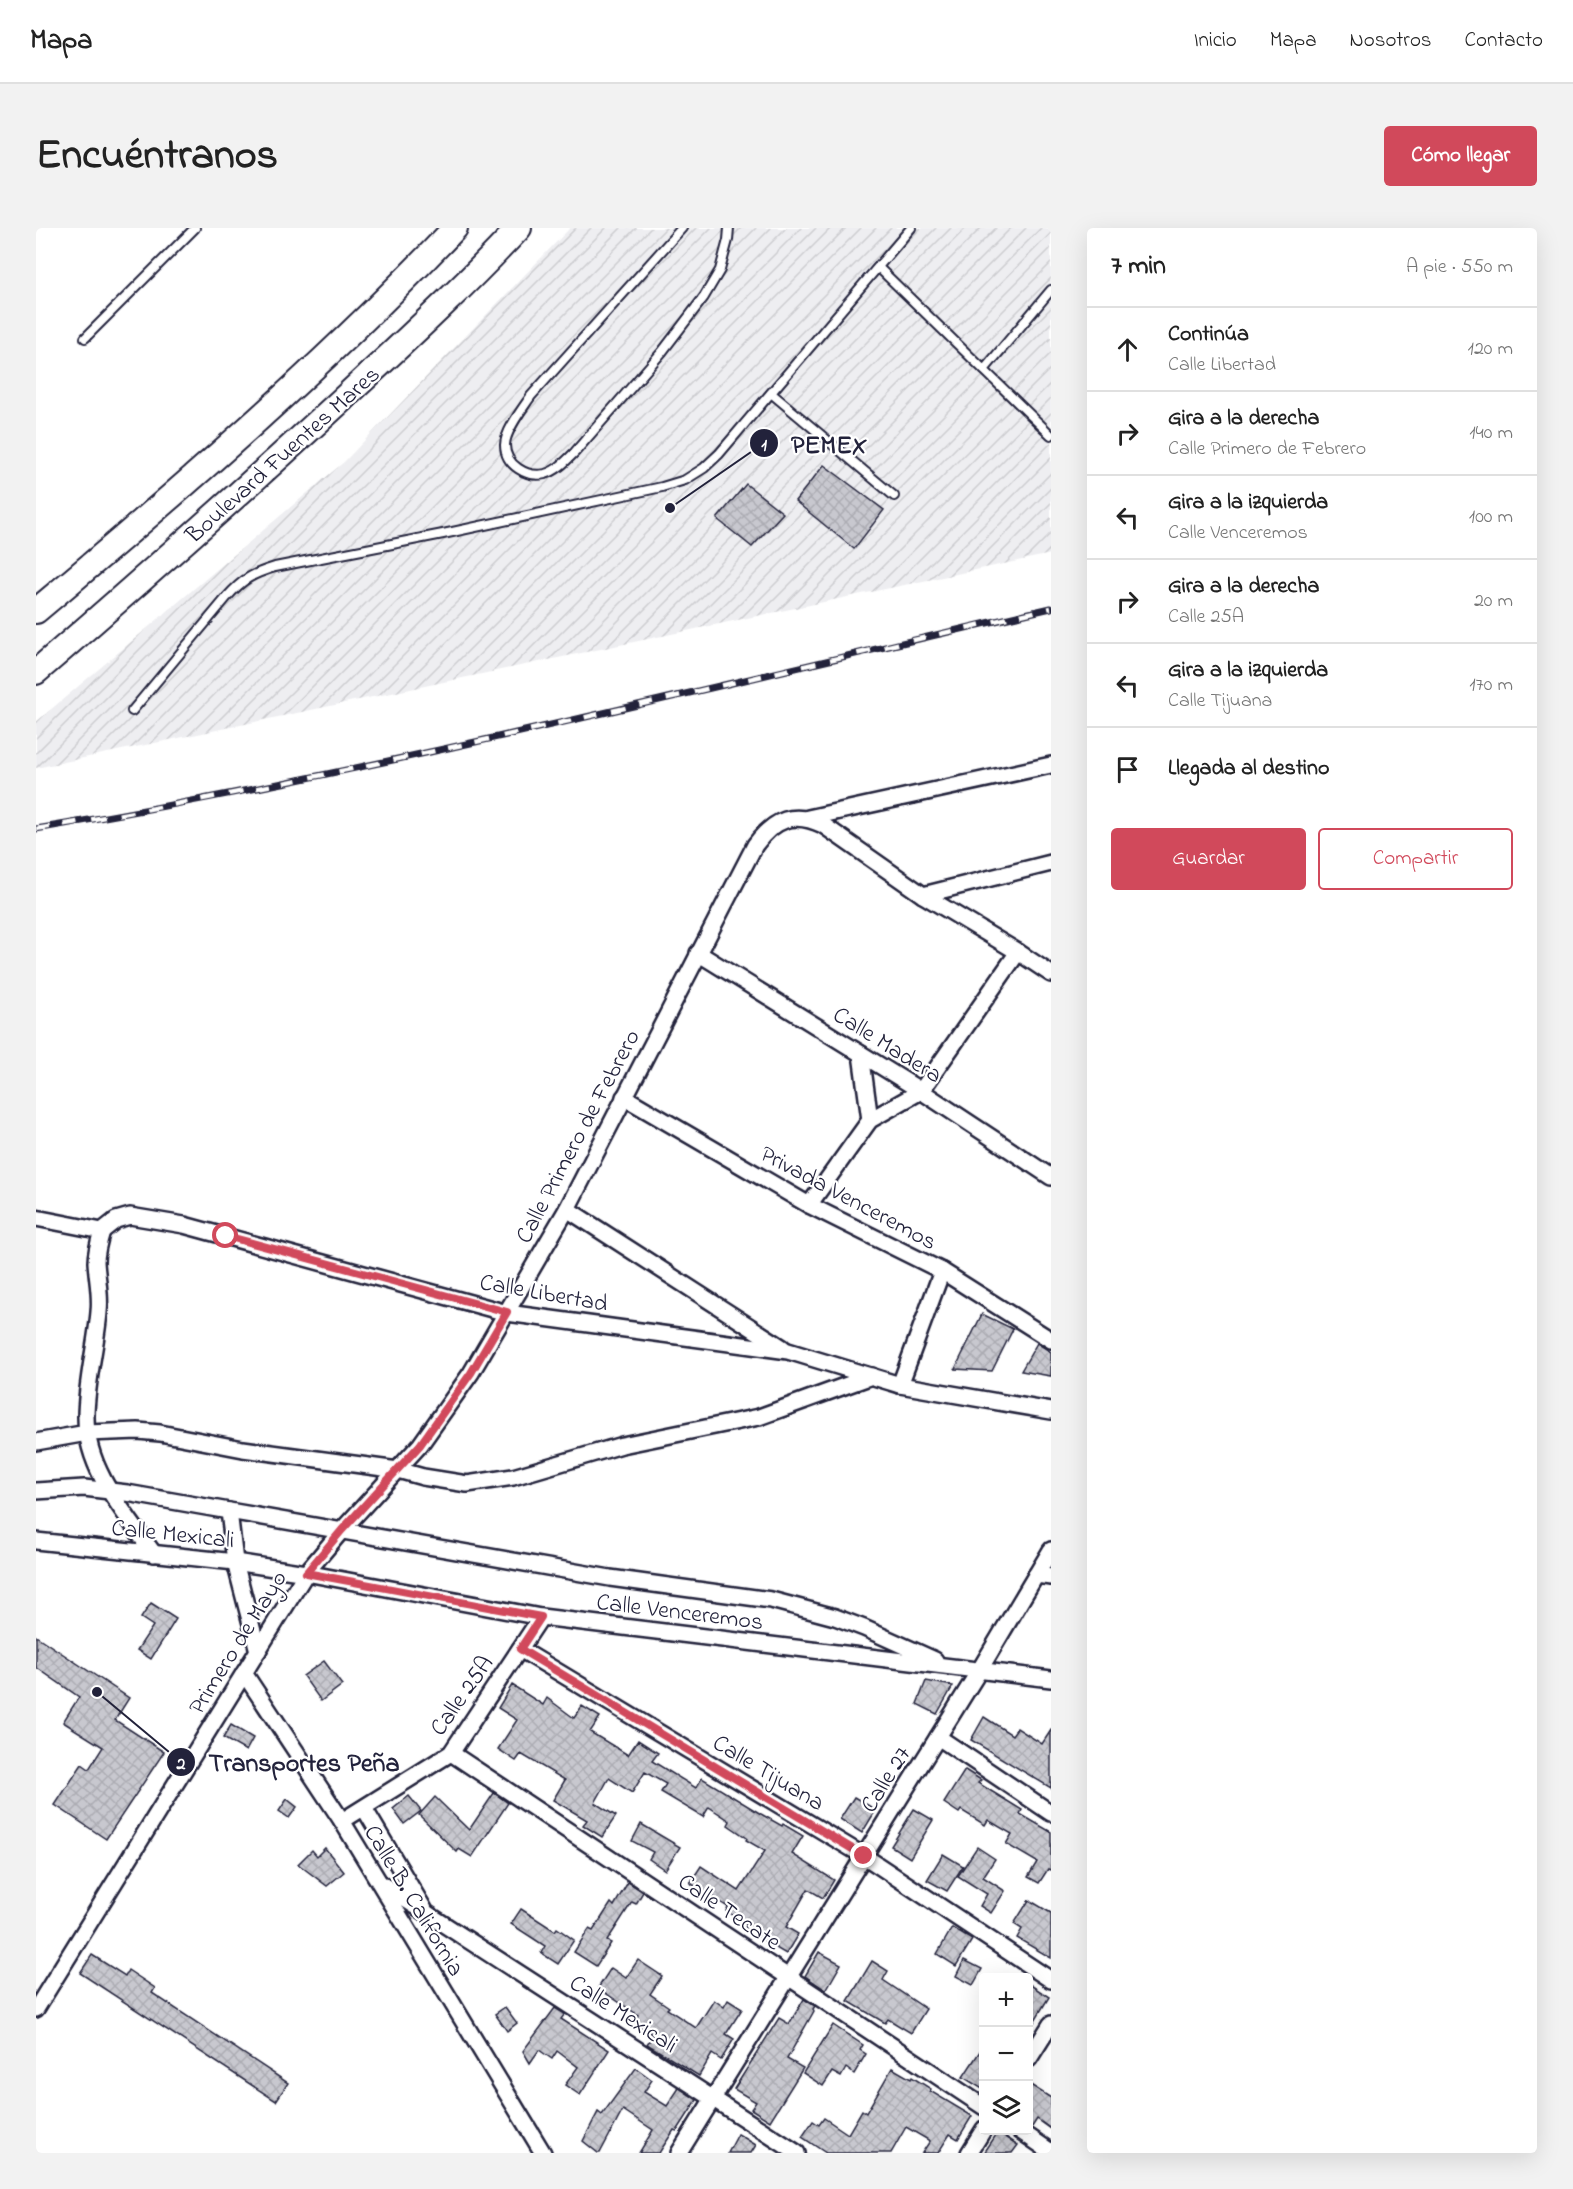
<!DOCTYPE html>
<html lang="es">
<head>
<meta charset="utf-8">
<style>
  body { margin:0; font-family:"Indie Flower",sans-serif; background:#f2f2f2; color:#222 }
  .controls { position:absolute; right:18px; bottom:18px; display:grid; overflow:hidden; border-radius:6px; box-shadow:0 6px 24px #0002 }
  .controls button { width:54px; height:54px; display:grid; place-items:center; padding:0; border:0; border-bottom:2px solid #e0e0e0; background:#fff; color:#222; font:30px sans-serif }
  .stop { position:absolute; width:18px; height:18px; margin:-14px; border:4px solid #d1495b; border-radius:50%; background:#fff }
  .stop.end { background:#d1495b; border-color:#fff; box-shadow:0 2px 6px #0008 }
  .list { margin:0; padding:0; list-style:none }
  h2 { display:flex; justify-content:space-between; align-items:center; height:78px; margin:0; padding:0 24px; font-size:26px }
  h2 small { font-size:20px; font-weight:400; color:#767676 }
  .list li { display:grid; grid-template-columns:39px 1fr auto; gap:18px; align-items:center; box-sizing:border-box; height:84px; padding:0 24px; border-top:2px solid #e0e0e0 }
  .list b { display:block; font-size:22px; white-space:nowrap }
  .list p { margin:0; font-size:20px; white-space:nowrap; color:#767676 }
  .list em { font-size:20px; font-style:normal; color:#767676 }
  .actions { display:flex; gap:12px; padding:18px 24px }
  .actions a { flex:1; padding:14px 0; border:2px solid #d1495b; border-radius:6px; text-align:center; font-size:21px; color:#d1495b }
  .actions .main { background:#d1495b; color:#fff }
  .icon { flex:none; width:33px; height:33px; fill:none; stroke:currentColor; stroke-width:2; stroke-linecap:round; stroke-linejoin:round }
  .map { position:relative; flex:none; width:1015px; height:1925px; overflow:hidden; border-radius:6px }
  header { display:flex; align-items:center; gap:36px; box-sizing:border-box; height:84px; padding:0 30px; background:#fff; border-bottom:2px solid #e0e0e0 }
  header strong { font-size:28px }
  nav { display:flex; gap:33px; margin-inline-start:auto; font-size:21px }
  .intro { display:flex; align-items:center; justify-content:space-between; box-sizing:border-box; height:144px; padding:0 36px }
  h1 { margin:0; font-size:42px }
  .button { padding:15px 27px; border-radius:6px; background:#d1495b; color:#fff; font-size:21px; font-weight:700 }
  main { display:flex; gap:36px; padding:0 36px }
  aside { flex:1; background:#fff; border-radius:6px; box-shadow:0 6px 24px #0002 }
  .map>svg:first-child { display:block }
  .industrial { fill:url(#industrial-furrows) }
  .building { fill:url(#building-cross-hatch); stroke:#22223b; stroke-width:1.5 }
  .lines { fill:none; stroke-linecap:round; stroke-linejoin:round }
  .service-casing { stroke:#22223b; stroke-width:12 }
  .minor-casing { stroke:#22223b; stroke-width:20 }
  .trunk-casing { stroke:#22223b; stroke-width:28 }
  .service { stroke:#fff; stroke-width:8 }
  .minor { stroke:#fff; stroke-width:15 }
  .trunk { stroke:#fff; stroke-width:24 }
  .rail-casing { stroke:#22223b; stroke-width:7 }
  .rail { stroke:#fff; stroke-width:4.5; stroke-dasharray:14; stroke-linecap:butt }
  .route { stroke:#d1495b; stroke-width:8 }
  .labels { text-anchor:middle; stroke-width:4.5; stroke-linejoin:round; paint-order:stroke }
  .street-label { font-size:24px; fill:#22223b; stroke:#fff }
  .leader { fill:none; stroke:#22223b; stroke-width:2 }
  .callout-dot { fill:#22223b; stroke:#fff; stroke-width:2 }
  .mark-label { font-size:18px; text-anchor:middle; font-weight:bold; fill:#fff }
  .callout-label { font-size:26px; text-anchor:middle; font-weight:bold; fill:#22223b; stroke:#fff; stroke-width:4.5; stroke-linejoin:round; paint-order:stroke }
</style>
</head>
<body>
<header>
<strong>Mapa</strong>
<nav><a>Inicio</a><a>Mapa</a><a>Nosotros</a><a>Contacto</a></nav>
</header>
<div class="intro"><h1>Encuéntranos</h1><a class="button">Cómo llegar</a></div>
<main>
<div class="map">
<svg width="1015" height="1925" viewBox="0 0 1015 1925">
  <defs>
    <pattern id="industrial-furrows" width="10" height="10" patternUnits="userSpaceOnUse" patternTransform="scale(1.5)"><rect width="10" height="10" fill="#eeeef1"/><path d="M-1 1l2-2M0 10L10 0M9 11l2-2" fill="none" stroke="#ccccd0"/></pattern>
    <pattern id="building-cross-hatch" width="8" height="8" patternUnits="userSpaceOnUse" patternTransform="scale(1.5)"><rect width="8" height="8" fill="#c8c8cf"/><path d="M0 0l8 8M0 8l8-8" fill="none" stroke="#acacb3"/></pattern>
  </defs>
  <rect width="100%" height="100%" fill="#fff"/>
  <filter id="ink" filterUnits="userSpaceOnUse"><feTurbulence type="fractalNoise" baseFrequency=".0167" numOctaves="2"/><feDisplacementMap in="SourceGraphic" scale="12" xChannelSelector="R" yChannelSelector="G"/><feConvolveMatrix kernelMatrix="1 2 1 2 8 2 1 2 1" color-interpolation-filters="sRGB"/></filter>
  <g filter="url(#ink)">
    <path class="industrial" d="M534 0H1015V326L0 540V494L308 234Z"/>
    <g class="building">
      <path d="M788 237 848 282 818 321 759 273Z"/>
      <path d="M710 256 747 285 716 319 681 291Z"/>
      <path d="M946 1086 977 1101 956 1143 919 1141Z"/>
      <path d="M1001 1115 1015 1124V1148L985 1143Z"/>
      <path d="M115 1375 140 1391 115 1431 101 1422 117 1398 105 1390Z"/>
      <path d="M0 1408 93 1470 79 1492 128 1524 70 1611 19 1577 46 1536 53 1541 67 1519 27 1494 43 1469 0 1439Z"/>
      <path d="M288 1433 306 1457 285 1473 267 1448Z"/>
      <path d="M890 1453 917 1458 901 1486 881 1476Z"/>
      <path d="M476 1457 507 1477 511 1470 538 1490 546 1478 564 1489 554 1504 592 1527 602 1512 622 1525 616 1533 660 1560 666 1550 725 1586 746 1598 747 1596 767 1608 756 1626 798 1652 787 1670 772 1661 750 1699 762 1706 750 1726 708 1701 711 1697 690 1683 692 1679 654 1655 665 1638 703 1663 729 1623 710 1612 711 1610 692 1597 694 1593 673 1579 667 1589 625 1564 630 1556 609 1544 596 1565 573 1550 559 1575 580 1588 566 1609 547 1597 551 1592 517 1572 529 1552 485 1526 480 1533 462 1521 481 1492 462 1480Z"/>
      <path d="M948 1489 976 1507 981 1500 1006 1516 1015 1502V1560L935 1512Z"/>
      <path d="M195 1497 217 1510 210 1523 187 1510Z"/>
      <path d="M929 1542 945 1552 942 1555 986 1582 984 1586 1015 1604V1642L1012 1641 1003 1655 992 1649 1001 1634 970 1616 976 1606 952 1592 949 1597 925 1582 923 1585 908 1575Z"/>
      <path d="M458 1565 472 1575 436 1629 423 1621 421 1624 383 1587 399 1569 433 1602Z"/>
      <path d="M373 1568 385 1583 368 1596 357 1581Z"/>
      <path d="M818 1569 840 1582 826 1605 804 1591Z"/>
      <path d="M251 1571 261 1579 253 1590 243 1583Z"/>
      <path d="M878 1581 897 1592 874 1630 855 1618Z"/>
      <path d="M605 1596 644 1619 629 1642 613 1631 617 1624 596 1613Z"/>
      <path d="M941 1619 959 1631 947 1649 969 1663 955 1685 944 1678 951 1666 922 1648Z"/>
      <path d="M289 1620 308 1644 291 1658 262 1636 276 1622 281 1628Z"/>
      <path d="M907 1626 927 1638 911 1663 891 1652Z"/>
      <path d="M592 1654 607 1664 600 1676 596 1674 571 1713 575 1715 560 1738 538 1724 553 1701 557 1703 575 1675 578 1678Z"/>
      <path d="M993 1672 1015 1685V1730L981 1710 986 1701 978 1696Z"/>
      <path d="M485 1681 519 1703 521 1700 538 1712 522 1736 505 1725 509 1718 475 1696Z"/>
      <path d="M916 1700 936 1712 920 1738 901 1726Z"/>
      <path d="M783 1724 805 1736 790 1762 769 1748Z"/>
      <path d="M56 1727 89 1748 92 1742 119 1760 116 1765 252 1855 240 1873 44 1745Z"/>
      <path d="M602 1732 626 1748 614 1766 633 1779 631 1781 660 1800 678 1772 688 1779 692 1772 706 1781 690 1806 698 1811 685 1832 676 1826 663 1848 611 1816 617 1807 598 1794 602 1787 562 1760 575 1740 590 1750Z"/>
      <path d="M928 1732 946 1741 937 1757 920 1748Z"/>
      <path d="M836 1733 852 1743 847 1752 890 1781 875 1805 852 1791 849 1795 812 1773Z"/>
      <path d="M993 1756 1013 1769 993 1802Z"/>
      <path d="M768 1771 779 1778 777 1781 778 1783 751 1831 767 1840 734 1893 715 1881 720 1874 698 1861 743 1790 753 1796Z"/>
      <path d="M469 1779 481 1795 471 1803 459 1786Z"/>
      <path d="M519 1780 529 1786 525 1791 573 1822 544 1867 529 1857 542 1839 521 1823 516 1831 503 1822 494 1835 487 1823Z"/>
      <path d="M797 1797 827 1817 824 1822 830 1826 818 1846 810 1840 805 1849 796 1844 787 1858 767 1845Z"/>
      <path d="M948 1817V1862L927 1849Z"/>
      <path d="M600 1840 616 1852 608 1864 631 1878 643 1860 661 1872 641 1903 638 1902 623 1925H603L617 1902 587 1882 564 1925H562L547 1913 562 1884 566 1887Z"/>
      <path d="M856 1840 875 1851 876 1849 895 1861 894 1863 936 1888 922 1911 914 1906 902 1925H886L894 1913 870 1899 855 1925H790L766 1909 777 1893 783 1897 788 1890 812 1906 826 1882 830 1885Z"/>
      <path d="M993 1856 1015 1870V1901L1001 1891 996 1899 993 1897Z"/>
      <path d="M962 1904 982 1917 976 1925H948Z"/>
      <path d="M702 1906 720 1917 715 1925H692Z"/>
    </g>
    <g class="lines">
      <defs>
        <g id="service">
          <path d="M646 0 495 168C487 180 469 203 469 217 469 237 491 250 509 246 521 243 531 232 539 224L626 124 668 69 684 42 692 12 693 0"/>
          <path d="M843 40 948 142 1015 62"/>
          <path d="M49 110 159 0"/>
          <path d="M948 142 1015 207"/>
          <path d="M735 165 858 268"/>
          <path d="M96 483 191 369C207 351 216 346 239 339L407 306 626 259 649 252 668 240 683 226 875 0"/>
        </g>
        <g id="minor">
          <path d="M772 590 1015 537"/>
          <path d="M887 667 1015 635"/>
          <path d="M662 725 885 863 1015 949"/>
          <path d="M825 826 834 892"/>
          <path d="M588 869 773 977 906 1043 1015 1112"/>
          <path d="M773 977 834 892 885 863 982 724"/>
          <path d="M531 981 747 1120"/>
          <path d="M0 990 66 1003 80 992 94 988 148 997 471 1085 752 1123 864 1157 1015 1183"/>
          <path d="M66 1003C63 1013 60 1023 60 1034 61 1051 65 1067 63 1084 60 1119 50 1154 50 1189 50 1242 89 1285 118 1326"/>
          <path d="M864 1157 906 1043"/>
          <path d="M0 1214 51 1205 102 1203 124 1205 207 1221 362 1242 387 1249 431 1256 477 1249 586 1217 723 1189 836 1148"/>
          <path d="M0 1263 48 1260 91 1265 193 1283"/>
          <path d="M0 1313 199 1334 270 1345 505 1389 1015 1451"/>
          <path d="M1000 1347 1015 1349"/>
          <path d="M484 1421 828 1628 1015 1752"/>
          <path d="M222 1423 199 1334 193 1283 574 1350 735 1372 799 1389 828 1400 899 1432"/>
          <path d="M208 1445 306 1593 507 1925"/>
          <path d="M902 1509 1015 1585"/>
          <path d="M415 1525 948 1879"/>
          <path d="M328 1580 388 1681"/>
          <path d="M306 1593 415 1525 505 1389"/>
          <path d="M344 1655 761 1925"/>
          <path d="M0 1781 270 1345 306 1302 384 1217 435 1145 531 981 719 617C738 591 758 583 787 597L887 667 982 724 1015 746"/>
          <path d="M993 1831 1015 1796"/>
          <path d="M983 1902 1015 1924"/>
          <path d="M643 1925 943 1443 1015 1322"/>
          <path d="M933 1925 948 1901"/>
        </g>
        <g id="trunk">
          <path d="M0 383C145 262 289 137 419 0"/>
          <path d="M0 444C105 353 208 262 310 168 369 113 428 59 483 0"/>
        </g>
      </defs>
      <use href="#service" class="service-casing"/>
      <use href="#minor" class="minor-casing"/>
      <use href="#trunk" class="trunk-casing"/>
      <use href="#service" class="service"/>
      <use href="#minor" class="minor"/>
      <use href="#trunk" class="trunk"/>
      <defs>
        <path id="rail" d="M0 601C341 544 678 458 1015 380"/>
      </defs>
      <use href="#rail" class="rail-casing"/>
      <use href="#rail" class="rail"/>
    </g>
  </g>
  <g class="lines" filter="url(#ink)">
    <path class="route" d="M190 1008 471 1084 435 1145 384 1217 306 1302 270 1345 505 1389 484 1421 828 1628"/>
  </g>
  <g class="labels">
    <g class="street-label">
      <text transform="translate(246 226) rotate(-42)" y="8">Boulevard Fuentes Mares</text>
      <text transform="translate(852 816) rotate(32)" y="8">Calle Madera</text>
      <text transform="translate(541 908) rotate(-62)" y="8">Calle Primero de Febrero</text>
      <text transform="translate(813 969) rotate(28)" y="8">Privada Venceremos</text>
      <text transform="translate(508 1064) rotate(10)" y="8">Calle Libertad</text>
      <text transform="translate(137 1305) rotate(6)" y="8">Calle Mexicali</text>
      <text transform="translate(644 1383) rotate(7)" y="8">Calle Venceremos</text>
      <text transform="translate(201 1414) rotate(-58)" y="8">Primero de Mayo</text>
      <text transform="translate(425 1467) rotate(-55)" y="8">Calle 25A</text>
      <text transform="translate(733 1544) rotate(31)" y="8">Calle Tijuana</text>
      <text transform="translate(849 1551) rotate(-58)" y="8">Calle 27</text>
      <text transform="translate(379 1672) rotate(59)" y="8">Calle B. California</text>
      <text transform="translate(694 1683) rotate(34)" y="8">Calle Tecate</text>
      <text transform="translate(588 1785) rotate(33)" y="8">Calle Mexicali</text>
    </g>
  </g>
  <path class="leader" d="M634 280L728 215M61 1464L145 1534"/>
  <g class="callout-dot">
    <circle cx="634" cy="280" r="6"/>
    <circle cx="61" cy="1464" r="6"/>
    <circle cx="728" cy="215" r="15"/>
    <circle cx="145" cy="1534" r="15"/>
  </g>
  <g class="mark-label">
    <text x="728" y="222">1</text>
    <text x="145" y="1541">2</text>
  </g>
  <g class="callout-label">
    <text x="793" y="225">PEMEX</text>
    <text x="268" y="1543">Transportes Peña</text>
  </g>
</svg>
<div class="controls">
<button>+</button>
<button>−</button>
<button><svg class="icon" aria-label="layers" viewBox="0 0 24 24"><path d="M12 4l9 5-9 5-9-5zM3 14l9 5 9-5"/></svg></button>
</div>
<div class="stop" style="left:190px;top:1008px"></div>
<div class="stop end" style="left:828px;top:1628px"></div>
</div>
<aside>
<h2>7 min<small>A pie · 550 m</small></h2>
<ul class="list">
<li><svg class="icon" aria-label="ahead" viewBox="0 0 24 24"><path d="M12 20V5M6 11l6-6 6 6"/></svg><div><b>Continúa</b><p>Calle Libertad</p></div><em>120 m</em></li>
<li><svg class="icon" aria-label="right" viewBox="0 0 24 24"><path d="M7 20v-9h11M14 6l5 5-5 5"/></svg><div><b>Gira a la derecha</b><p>Calle Primero de Febrero</p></div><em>140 m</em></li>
<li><svg class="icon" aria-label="left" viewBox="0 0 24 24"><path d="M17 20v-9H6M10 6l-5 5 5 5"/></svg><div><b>Gira a la izquierda</b><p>Calle Venceremos</p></div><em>100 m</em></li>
<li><svg class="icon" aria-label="right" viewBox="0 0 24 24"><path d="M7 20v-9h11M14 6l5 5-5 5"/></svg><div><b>Gira a la derecha</b><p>Calle 25A</p></div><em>20 m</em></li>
<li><svg class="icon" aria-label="left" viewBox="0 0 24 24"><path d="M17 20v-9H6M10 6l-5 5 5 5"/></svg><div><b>Gira a la izquierda</b><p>Calle Tijuana</p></div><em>170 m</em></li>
<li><svg class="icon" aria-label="arrive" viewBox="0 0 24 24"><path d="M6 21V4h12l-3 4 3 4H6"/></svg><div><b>Llegada al destino</b></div></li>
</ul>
<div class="actions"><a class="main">Guardar</a><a>Compartir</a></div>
</aside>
</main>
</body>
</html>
